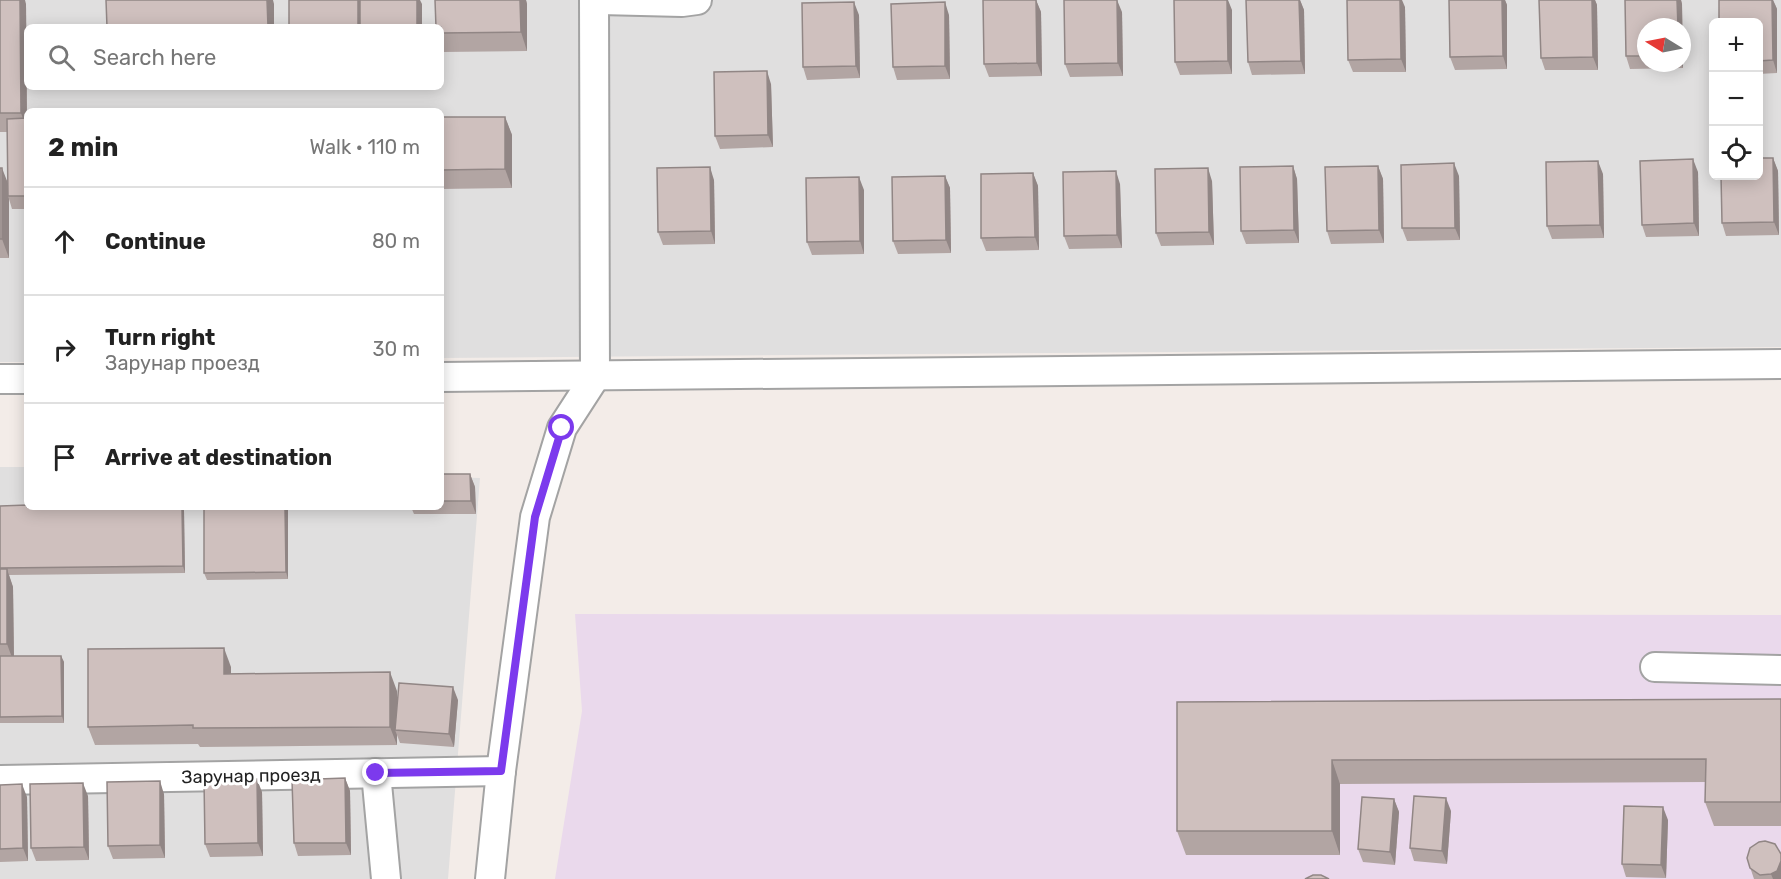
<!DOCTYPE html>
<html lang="en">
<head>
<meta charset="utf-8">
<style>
  body { margin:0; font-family:Rubik,sans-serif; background:#f6f6f6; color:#222 }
  .controls { position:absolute; right:18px; top:18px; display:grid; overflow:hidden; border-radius:9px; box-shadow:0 3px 15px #0003 }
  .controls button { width:54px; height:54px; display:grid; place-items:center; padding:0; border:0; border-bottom:2px solid #e0e0e0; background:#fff; color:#222; font:30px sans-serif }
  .compass { position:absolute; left:1637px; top:18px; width:54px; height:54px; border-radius:50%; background:#fff; box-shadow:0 3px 15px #0003; rotate:280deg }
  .stop { position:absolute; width:18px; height:18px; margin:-14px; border:4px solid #7c3aed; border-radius:50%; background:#fff }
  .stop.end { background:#7c3aed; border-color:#fff; box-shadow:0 2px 6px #0008 }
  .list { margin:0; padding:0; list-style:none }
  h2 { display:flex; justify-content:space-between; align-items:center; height:78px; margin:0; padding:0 24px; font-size:26px }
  h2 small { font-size:20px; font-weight:400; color:#767676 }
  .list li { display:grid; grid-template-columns:39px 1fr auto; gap:18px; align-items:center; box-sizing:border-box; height:108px; padding:0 24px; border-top:2px solid #e0e0e0 }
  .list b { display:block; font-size:22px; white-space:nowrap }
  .list p { margin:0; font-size:20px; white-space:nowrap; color:#767676 }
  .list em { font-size:20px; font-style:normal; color:#767676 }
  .icon { flex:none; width:33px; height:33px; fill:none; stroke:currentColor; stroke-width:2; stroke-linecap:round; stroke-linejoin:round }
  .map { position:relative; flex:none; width:1781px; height:879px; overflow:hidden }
  .search { position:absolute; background:#fff; box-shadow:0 3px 15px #0003; left:24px; top:24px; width:420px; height:66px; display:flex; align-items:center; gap:15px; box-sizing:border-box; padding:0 21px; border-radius:9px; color:#767676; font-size:22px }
  .panel { position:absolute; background:#fff; box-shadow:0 3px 15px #0003; left:24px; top:108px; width:420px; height:402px; border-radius:9px }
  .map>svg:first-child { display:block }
  .residential { fill:#e0dfdf; fill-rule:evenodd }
  .industrial { fill:#ead9ec }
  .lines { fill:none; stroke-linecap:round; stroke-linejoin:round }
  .minor-casing { stroke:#a3a3a3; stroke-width:32 }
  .minor { stroke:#fff; stroke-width:28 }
  .wall { fill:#b2a5a3; fill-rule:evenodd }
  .shaded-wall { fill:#918685 }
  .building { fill:#cfc0be; stroke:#918685; stroke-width:1.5 }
  .route { stroke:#7c3aed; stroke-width:8 }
  .labels { text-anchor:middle; stroke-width:6; stroke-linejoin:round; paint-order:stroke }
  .street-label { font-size:18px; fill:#222; stroke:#fff }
</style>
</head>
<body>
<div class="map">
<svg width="1781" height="879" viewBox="0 0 1781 879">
  <rect width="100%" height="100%" fill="#f3ece8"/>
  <g class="residential">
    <path d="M0 0H1781V347L441 358V111H27V362H0ZM1714 22H1758V176H1714ZM27 27H441V87H27ZM1646 27H1682V63H1646Z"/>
    <path d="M0 467H27V507H441V477L480 478 448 879H0Z"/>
  </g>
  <path class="industrial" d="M575 614 1781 615V879H555L582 711Z"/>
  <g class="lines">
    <defs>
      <g id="minor">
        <path d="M600 0 682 2 697 0"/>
        <path d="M441 377 1781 364"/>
        <path d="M0 379H27"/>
        <path d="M1655 667 1781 670"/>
        <path d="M376 773 386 879"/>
        <path d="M0 780 501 771"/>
        <path d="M490 879 501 771 535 517 562 428 595 377 594 0"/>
      </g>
    </defs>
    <use href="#minor" class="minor-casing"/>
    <use href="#minor" class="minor"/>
  </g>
  <g class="wall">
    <path d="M0 0 26 4 27 111V209H12L9 199V258H0V168L8 184 7 132H0Z"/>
    <path d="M435 0H526L527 4V51L442 52 441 48V27Z"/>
    <path d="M1036 0 1041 12 1042 76 989 77 984 64Z"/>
    <path d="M1246 0H1300L1304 10 1305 74 1252 75 1248 62Z"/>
    <path d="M1449 0H1505L1507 5V69L1455 70 1450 57Z"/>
    <path d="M1539 0H1595L1597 5 1598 70H1545L1541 58Z"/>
    <path d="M1625 0H1681L1682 4 1683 68 1630 69 1626 56ZM1646 27H1682V63H1646Z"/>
    <path d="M1719 0H1773L1777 9V73L1758 74V22Z"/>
    <path d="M1405 7 1406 72H1353L1348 60Z"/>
    <path d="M1232 10V74L1180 75 1175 62Z"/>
    <path d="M1122 12 1123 76 1070 77 1065 64Z"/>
    <path d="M859 15 860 78 807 80 803 67Z"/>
    <path d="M949 15 950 79 897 80 893 67Z"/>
    <path d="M771 84 773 147 720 149 715 136Z"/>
    <path d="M441 117H505L512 135V188L441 189Z"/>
    <path d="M1773 158 1778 171 1779 235 1726 236 1722 223Z"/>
    <path d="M1293 166 1297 179 1299 243 1246 244 1241 231Z"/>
    <path d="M1378 166 1383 179 1384 243 1331 244 1327 231Z"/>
    <path d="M1698 172 1699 236 1646 237 1642 225Z"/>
    <path d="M1033 173 1038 186 1039 250 986 251 981 238Z"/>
    <path d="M1603 174 1604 238 1552 239 1547 226Z"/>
    <path d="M945 176 950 188 951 253 898 254 893 241Z"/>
    <path d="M1459 176 1460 240 1407 241 1402 228Z"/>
    <path d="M714 180 715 244 663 245 658 232Z"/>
    <path d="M1212 181 1214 245 1161 246 1156 233Z"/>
    <path d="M1120 184 1122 248 1069 249 1064 236Z"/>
    <path d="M864 190V254L812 255 807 242Z"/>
    <path d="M441 474H470L475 487 476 514H414L411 507H441Z"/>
    <path d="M0 506 27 507H183L184 511 185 573 9 575 13 587 14 656H61L64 662V723H0Z"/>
    <path d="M204 507H287L288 509V579L207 580 204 573Z"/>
    <path d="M231 667V674L397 691V707L458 700 454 747 400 743 397 735V745L200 747 198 744 95 745 88 727Z"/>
    <path d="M1781 699V826H1714L1705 802 1706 782 1340 784V855H1186L1177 831V702Z"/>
    <path d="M345 778 350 791 351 855 298 856 294 843Z"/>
    <path d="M0 785 27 797 28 861 0 862Z"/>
    <path d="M262 792 263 856 210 857 205 844Z"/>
    <path d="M164 794 165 858 113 859 108 846Z"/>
    <path d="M88 796 89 860 36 861 31 848Z"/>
    <path d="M1394 799 1399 812 1395 865 1363 862 1358 849Z"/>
    <path d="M1451 811 1447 864 1414 861 1410 848Z"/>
    <path d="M1668 820 1666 878 1626 877 1622 864Z"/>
    <path d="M1747 858 1781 879H1754Z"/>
  </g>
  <g class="shaded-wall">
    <path d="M20 0H25L26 4 27 130 21 113Z"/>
    <path d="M267 0H273L274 4V27H268Z"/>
    <path d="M358 0H363L365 27H358Z"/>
    <path d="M417 0H420L422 4V27H417Z"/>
    <path d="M520 0H526L527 4V51L521 32Z"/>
    <path d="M1036 0 1041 12 1042 76 1037 63Z"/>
    <path d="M1117 0 1122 12 1123 76 1118 63Z"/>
    <path d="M1227 0H1228L1232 10V74L1228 61Z"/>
    <path d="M1299 0H1300L1304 10 1305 74 1301 61Z"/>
    <path d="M1400 0H1402L1405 7 1406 72 1401 59Z"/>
    <path d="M1502 0H1505L1507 5V69L1503 56Z"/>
    <path d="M1592 0H1595L1597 5 1598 70 1593 57Z"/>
    <path d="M1677 0H1681L1682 4 1683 68 1681 63 1682 27H1678Z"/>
    <path d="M1772 0H1773L1777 9V73L1773 60Z"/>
    <path d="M854 2 859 15 860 78 856 66Z"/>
    <path d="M945 2 949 15 950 79 945 66Z"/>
    <path d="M767 71 771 84 773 147 768 135Z"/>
    <path d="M505 117 512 135V188L505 169Z"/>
    <path d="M1773 158 1778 171 1779 235 1774 222Z"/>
    <path d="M1693 159 1698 172 1699 236 1694 223Z"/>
    <path d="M1598 161 1603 174 1604 238 1600 225Z"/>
    <path d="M1454 163 1459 176 1460 240 1455 228Z"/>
    <path d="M1293 166 1297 179 1299 243 1294 230Z"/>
    <path d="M1378 166 1383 179 1384 243 1379 230Z"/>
    <path d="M710 167 714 180 715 244 711 231Z"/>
    <path d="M2 168 9 186 8 196 9 199V258L2 239Z"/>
    <path d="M1208 168 1212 181 1214 245 1209 232Z"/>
    <path d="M1116 171 1120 184 1122 248 1117 235Z"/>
    <path d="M1033 173 1038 186 1039 250 1035 237Z"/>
    <path d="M945 176 950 188 951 253 946 240Z"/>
    <path d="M859 177 864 190V254L860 241Z"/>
    <path d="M470 474 475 487 476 514 471 501Z"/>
    <path d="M182 507H183L184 511 185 573 183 566Z"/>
    <path d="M285 507H287L288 509V579L286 572Z"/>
    <path d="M7 569 13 587 14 663 7 644Z"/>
    <path d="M224 648 231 667V693L224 674Z"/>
    <path d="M61 656 64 662V723L62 716Z"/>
    <path d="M390 672 397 691V730H395L397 735V745L390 727Z"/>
    <path d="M453 687 458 700 454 747 449 734Z"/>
    <path d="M1332 760 1340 784V855L1332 831Z"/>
    <path d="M345 778 350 791 351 855 346 843Z"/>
    <path d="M257 779 262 792 263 856 258 843Z"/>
    <path d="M160 781 164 794 165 858 160 845Z"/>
    <path d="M83 783 88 796 89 860 84 847Z"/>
    <path d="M22 784 27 797 28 861 23 848Z"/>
    <path d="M1446 798 1451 811 1447 864 1442 851Z"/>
    <path d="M1394 799 1399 812 1395 865 1390 852Z"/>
    <path d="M1663 807 1668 820 1666 878 1661 865Z"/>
    <path d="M1781 861V879H1773L1771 874Z"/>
  </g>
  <g class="building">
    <path d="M0 0H20L21 113H0Z"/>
    <path d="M106 0H267L268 27H107Z"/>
    <rect x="289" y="0" width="69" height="27"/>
    <rect x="360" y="0" width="57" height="27"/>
    <path d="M435 0H520L521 32 441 33V27H436Z"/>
    <path d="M983 0H1036L1037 63 984 64Z"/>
    <path d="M1064 0H1117L1118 63 1065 64Z"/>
    <path d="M1174 0H1227L1228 61 1175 62Z"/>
    <path d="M1246 0H1299L1301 61 1248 62Z"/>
    <path d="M1347 0H1400L1401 59 1348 60Z"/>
    <path d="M1449 0H1502L1503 56 1450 57Z"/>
    <path d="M1539 0H1592L1593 57 1541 58Z"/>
    <path d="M1625 0H1677L1678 27H1646V56H1626Z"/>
    <path d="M1719 0H1772L1773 60 1758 61V22H1719Z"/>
    <path d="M854 2 856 66 803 67 802 3Z"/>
    <path d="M945 2V66L893 67 891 4Z"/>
    <path d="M767 71 768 135 715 136 714 72Z"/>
    <path d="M441 117H505V169L441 170Z"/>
    <path d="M27 118V196H8L7 119Z"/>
    <path d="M1758 158H1773L1774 222 1722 223 1721 176H1758Z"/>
    <path d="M1693 159 1694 223 1642 225 1640 161Z"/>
    <path d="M1598 161 1600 225 1547 226 1546 162Z"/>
    <path d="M1454 163 1455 228H1402L1401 165Z"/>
    <path d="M1293 166 1294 230 1241 231 1240 167Z"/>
    <path d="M1378 166 1379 230 1327 231 1325 167Z"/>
    <path d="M710 167 711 231 658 232 657 168Z"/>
    <rect x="0" y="168" width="2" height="71"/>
    <path d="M1208 168 1209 232 1156 233 1155 169Z"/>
    <path d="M1116 171 1117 235 1064 236 1063 172Z"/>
    <path d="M1033 173 1035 237 981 238V174Z"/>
    <path d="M945 176 946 240 893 241 892 177Z"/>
    <path d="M859 177 860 241 807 242 806 178Z"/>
    <path d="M441 474H470L471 501H441Z"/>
    <path d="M27 505V507H182L183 566 0 568V506Z"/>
    <path d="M204 507H285L286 572 204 573Z"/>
    <rect x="0" y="569" width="7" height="75"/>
    <path d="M224 648V674L390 672V727L193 728V725L88 727V649Z"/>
    <path d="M0 656H61L62 716 0 717Z"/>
    <path d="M399 683 453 687 449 734 395 730Z"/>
    <path d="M1781 699V802H1705L1706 759 1332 760V831H1177V702Z"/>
    <path d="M345 778 346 843H294L292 780Z"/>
    <path d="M257 779 258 843 205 844 204 780Z"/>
    <path d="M160 781V845L108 846 107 782Z"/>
    <path d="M83 783 84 847 31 848 30 784Z"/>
    <path d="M22 784 23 848 0 849V785Z"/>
    <path d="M1414 796 1446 798 1442 851 1410 848Z"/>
    <path d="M1362 797 1394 799 1390 852 1358 849Z"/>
    <path d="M1624 806 1663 807 1661 865 1622 864Z"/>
    <path d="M1765 841 1775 844 1781 854V861L1777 871 1771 874 1760 875 1750 868 1747 858 1750 848 1759 842Z"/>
    <path d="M1313 875H1321L1329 879H1305Z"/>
  </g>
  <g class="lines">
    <path class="route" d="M376 773 501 771 535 517 562 428"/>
  </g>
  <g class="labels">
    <g class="street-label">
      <text transform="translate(251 776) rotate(-1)" y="6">Зарунар проезд</text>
    </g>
  </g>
</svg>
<div class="controls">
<button>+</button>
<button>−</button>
<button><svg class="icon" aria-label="locate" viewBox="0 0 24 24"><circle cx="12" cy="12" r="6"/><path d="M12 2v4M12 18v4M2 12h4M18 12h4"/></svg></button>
</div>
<svg class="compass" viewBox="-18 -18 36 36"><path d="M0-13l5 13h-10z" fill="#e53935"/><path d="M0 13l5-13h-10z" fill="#767676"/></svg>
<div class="stop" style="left:562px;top:428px"></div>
<div class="stop end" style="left:376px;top:773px"></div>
<div class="search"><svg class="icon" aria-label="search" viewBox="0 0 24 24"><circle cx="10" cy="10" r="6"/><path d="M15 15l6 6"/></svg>Search here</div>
<section class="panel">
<h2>2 min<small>Walk · 110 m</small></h2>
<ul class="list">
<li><svg class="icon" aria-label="ahead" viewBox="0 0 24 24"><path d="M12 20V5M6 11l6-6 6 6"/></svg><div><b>Continue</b></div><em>80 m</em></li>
<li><svg class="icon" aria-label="right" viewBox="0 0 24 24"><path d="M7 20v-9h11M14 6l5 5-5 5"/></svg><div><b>Turn right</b><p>Зарунар проезд</p></div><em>30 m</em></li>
<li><svg class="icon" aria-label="arrive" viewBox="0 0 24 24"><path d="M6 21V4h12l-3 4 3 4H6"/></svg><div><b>Arrive at destination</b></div></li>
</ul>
</section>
</div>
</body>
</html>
